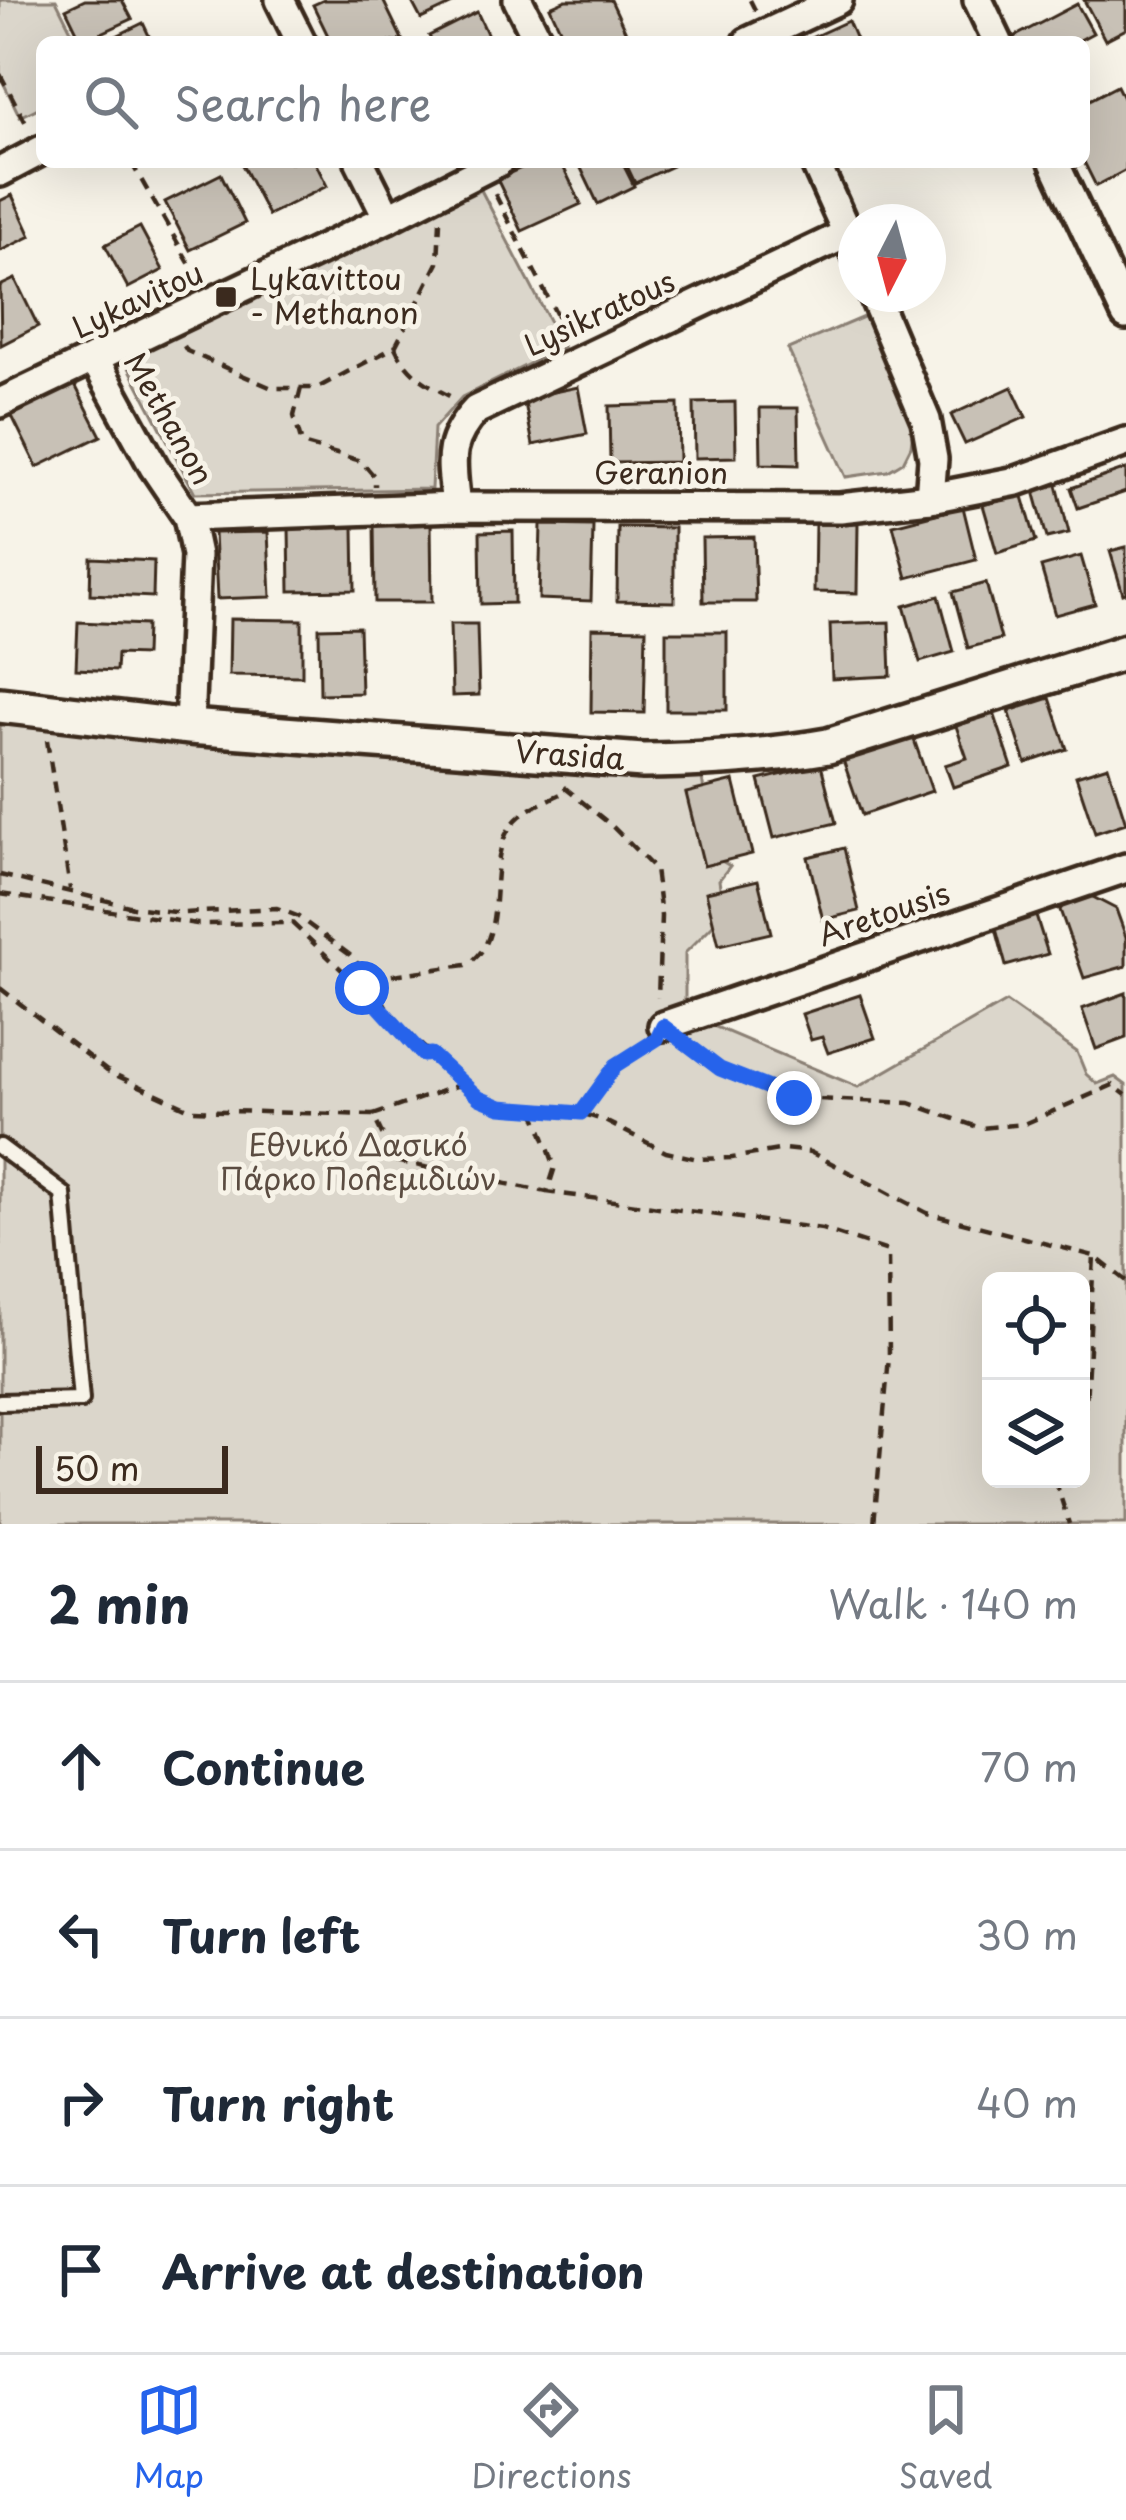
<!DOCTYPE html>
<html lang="en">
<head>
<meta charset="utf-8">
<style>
  body { margin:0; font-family:"Playpen Sans",sans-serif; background:#f6f6f7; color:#1f2937 }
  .controls { position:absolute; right:36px; bottom:36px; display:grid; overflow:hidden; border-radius:18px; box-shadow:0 12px 48px #0002 }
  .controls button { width:108px; height:108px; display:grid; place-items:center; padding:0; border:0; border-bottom:3px solid #e0e1e3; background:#fff; color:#1f2937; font:60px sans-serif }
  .compass { position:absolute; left:838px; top:204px; width:108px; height:108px; border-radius:50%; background:#fff; box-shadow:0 12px 48px #0002; rotate:186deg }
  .scale { position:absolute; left:36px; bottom:30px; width:192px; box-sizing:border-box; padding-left:12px; border:6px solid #3b2a1e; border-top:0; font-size:33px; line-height:42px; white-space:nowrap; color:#3b2a1e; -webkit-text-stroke:9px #f7f3e8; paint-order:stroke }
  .stop { position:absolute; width:36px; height:36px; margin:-27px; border:9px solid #2563eb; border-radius:50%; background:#fff }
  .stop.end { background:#2563eb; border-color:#fff; box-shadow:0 3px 12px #0008 }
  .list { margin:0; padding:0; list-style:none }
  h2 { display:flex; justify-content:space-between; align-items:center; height:156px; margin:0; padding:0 48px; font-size:51px }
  h2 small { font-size:39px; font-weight:400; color:#747a83 }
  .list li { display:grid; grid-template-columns:78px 1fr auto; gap:36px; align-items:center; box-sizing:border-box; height:168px; padding:0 48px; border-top:3px solid #e0e1e3 }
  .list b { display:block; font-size:45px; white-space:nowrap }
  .list em { font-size:39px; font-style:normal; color:#747a83 }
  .icon { flex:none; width:66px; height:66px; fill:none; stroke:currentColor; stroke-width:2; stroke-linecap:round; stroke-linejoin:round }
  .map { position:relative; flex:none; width:1126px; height:1524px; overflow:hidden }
  .search { position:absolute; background:#fff; box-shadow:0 12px 48px #0002; left:36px; right:36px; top:36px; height:132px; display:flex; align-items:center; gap:30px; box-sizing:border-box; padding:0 42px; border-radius:18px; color:#747a83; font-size:45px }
  .sheet { height:828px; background:#fff }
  nav { display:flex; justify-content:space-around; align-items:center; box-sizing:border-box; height:168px; border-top:3px solid #e0e1e3; background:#fff; font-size:33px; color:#747a83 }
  nav a { display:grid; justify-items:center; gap:6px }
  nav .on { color:#2563eb }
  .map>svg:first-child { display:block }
  .green { fill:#dbd6cb; stroke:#8b8074; stroke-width:3; fill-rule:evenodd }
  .building { fill:#c8c1b6; stroke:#3b2a1e; stroke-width:3 }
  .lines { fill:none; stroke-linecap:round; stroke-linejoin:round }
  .service-casing { stroke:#3b2a1e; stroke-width:22 }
  .minor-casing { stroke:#3b2a1e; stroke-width:36 }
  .tertiary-casing { stroke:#3b2a1e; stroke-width:42 }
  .path { stroke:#3b2a1e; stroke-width:4.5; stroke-dasharray:12 9; stroke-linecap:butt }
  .service { stroke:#f7f3e8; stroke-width:14 }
  .minor { stroke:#f7f3e8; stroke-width:27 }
  .tertiary { stroke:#f7f3e8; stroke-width:33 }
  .route { stroke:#2563eb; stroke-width:15 }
  .poi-dot { fill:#3b2a1e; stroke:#f7f3e8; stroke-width:4.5 }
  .labels { text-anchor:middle; stroke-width:10; stroke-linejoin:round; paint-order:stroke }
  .poi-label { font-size:30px; fill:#3b2a1e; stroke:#f7f3e8; text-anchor:start }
  .street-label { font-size:30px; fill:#3b2a1e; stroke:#f7f3e8 }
  .park-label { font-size:30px; fill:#5b4c41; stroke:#f7f3e8 }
</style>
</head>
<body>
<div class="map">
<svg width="1126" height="1524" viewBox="0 0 1126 1524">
  <rect width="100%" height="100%" fill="#f7f3e8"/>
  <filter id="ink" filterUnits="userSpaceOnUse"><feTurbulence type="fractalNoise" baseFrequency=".00833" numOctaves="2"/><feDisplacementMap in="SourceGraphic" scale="24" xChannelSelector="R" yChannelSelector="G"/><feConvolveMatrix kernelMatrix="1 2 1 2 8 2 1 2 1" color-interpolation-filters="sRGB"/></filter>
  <g filter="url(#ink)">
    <g class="green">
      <path d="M0 0H56L77 42H42V106L20 117 0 76Z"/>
      <path d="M481 190 563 347 462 397 434 428 431 489 195 493 125 360Z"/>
      <path d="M868 315 914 424 911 446 903 462 888 471 846 477 788 349Z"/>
      <path d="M0 702 700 766 715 857 730 866 719 880 724 914 685 953V1014L858 1087 1006 1002 1077 1052 1086 1074 1097 1084 1115 1077 1126 1085V1524H0ZM991 1281H1081V1479H991Z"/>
    </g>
    <g class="building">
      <path d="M85 0H122L132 19 82 42 66 9Z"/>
      <path d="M324 0H383L402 39 396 42H331L313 5Z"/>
      <path d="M411 0H461L421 19Z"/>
      <path d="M566 0H611L629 39 623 42H566L550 7Z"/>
      <path d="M1084 0H1126V29L1105 40Z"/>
      <path d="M1077 4 1093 33 1076 42H1012L1010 39Z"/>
      <path d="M477 12 491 42H432L429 36Z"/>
      <path d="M848 21 857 42H802Z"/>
      <path d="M143 23 152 42H104Z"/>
      <path d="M1117 86 1126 104V170L1096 186 1084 162V103Z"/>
      <path d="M248 162H315L327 186 268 215 242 165Z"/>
      <path d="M535 162H561L581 204 522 231 497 179Z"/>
      <path d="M578 162H622L634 186 598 204Z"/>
      <path d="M625 162H670L672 166 635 183Z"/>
      <path d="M221 174 245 223 190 250 165 202Z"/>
      <path d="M12 195 31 236 0 251V201Z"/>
      <path d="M140 227 163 270 128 288 105 245Z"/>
      <path d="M15 279 38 326 1 345 0 286Z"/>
      <path d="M72 379 101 436 37 467 9 410Z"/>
      <path d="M578 387 587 434 533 445 524 398Z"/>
      <path d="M1012 387 1026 417 965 444 951 415Z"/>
      <path d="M735 402 736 457 695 458 694 403Z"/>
      <path d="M678 404 679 462 610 463 609 406Z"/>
      <path d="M760 408H798L799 465 761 464Z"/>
      <path d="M1126 469V492L1078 508 1071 488Z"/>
      <path d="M1056 481 1069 533 1047 538 1033 487Z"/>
      <path d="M1022 493 1036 541 997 553 983 505Z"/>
      <path d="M963 507 976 560 907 578 893 525Z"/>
      <path d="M374 522H431L432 602H375Z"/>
      <path d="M815 522 858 523 857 593 814 592Z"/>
      <path d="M541 525 593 526 591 601 539 599Z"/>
      <path d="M289 527H354L355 590 290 591Z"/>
      <path d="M618 527 674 528V602L617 601Z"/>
      <path d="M513 531 514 603 481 604 480 532Z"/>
      <path d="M268 532 271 597 217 599 214 533Z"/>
      <path d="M754 537 756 602H703L702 538Z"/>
      <path d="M1126 547V593L1123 594 1110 551Z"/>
      <path d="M1081 556 1095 604 1055 615 1041 567Z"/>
      <path d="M91 558 154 561 153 597 90 594Z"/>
      <path d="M986 583 1001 639 968 648 953 592Z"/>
      <path d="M939 596 954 652 920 662 904 606Z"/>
      <path d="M230 619 302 620V676L229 675Z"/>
      <path d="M78 622 146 625 145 655 117 654 116 671 76 669Z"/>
      <path d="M889 622 891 676 832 679 830 624Z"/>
      <path d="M450 624H477L479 695 452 696Z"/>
      <path d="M359 627 361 693 320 694 319 628Z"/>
      <path d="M592 628 646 629 644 713 591 712Z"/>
      <rect x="666" y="632" width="61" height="78"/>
      <path d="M1050 698 1067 749 1026 763 1009 711Z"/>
      <path d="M994 713 1012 767 953 787 945 765 967 758 956 726Z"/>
      <path d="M912 734 932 791 862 815 842 757Z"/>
      <path d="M821 765 836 823 774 838 759 780Z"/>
      <path d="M1108 766 1126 823 1095 833 1076 776Z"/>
      <path d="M734 781 752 854 704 866 686 793Z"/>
      <path d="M844 848 859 911 823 920 808 857Z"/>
      <path d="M758 880 771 933 719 945 706 892Z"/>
      <path d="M1087 894 1116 909 1126 937V966L1084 978 1060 910 1066 901Z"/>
      <path d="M1035 913 1048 954 1006 966 995 925Z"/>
      <path d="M1126 993V1038L1096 1049 1082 1009Z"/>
      <path d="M860 995 875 1038 828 1053 822 1037 811 1040 802 1014Z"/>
    </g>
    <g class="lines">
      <defs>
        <path id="service" d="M0 1147 63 1194 81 1400 0 1402"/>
        <g id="minor">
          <path d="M280 0 301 42"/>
          <path d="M518 0 539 42"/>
          <path d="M978 0 998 42"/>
          <path d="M748 42 838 0"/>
          <path d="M360 162 388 218"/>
          <path d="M815 162 856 253"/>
          <path d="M1054 162 1126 315"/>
          <path d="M0 172 42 150"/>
          <path d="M873 294 926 420 933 459 930 498"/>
          <path d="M94 358 154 467 188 517 196 555 189 727"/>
          <path d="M0 403 388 218 498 162"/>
          <path d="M456 507C452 464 444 444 476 410L848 233"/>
          <path d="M188 517 456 507 840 508 930 498 1017 481 1126 442"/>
          <path d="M663 1026 1126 868"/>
        </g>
        <path id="tertiary" d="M0 705 189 727 643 761C706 760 767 757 828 746L1126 652"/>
      </defs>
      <use href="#service" class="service-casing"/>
      <use href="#minor" class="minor-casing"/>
      <use href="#tertiary" class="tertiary-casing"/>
      <g class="path">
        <path d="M750 0 756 12"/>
        <path d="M0 74 28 127"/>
        <path d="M131 162 200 282"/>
        <path d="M495 194 569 339"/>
        <path d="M184 346 187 351 272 388H317L395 347 438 263 440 221"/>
        <path d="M395 347C409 376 427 384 455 399"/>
        <path d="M301 388 294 416 302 444 361 461 375 477V486"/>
        <path d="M47 740 70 889"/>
        <path d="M564 787 612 826 655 869 661 916 658 998"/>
        <path d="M0 875 133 907 183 913 277 908 297 916 350 955 371 978 388 1010 407 1032 479 1098 501 1107 581 1113 605 1121 666 1152 698 1159 732 1158 784 1149 810 1152 927 1213 1094 1256 1126 1281"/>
        <path d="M0 894 197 924 292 923 361 988 423 1055 431 1054"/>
        <path d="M371 978 466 965C515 938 478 854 518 818 531 806 553 799 568 790"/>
        <path d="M0 988 107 1071 192 1110 373 1115 395 1161 547 1192"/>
        <path d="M687 1044 720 1069 794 1098 910 1103 980 1128 1024 1124 1113 1085 1126 1095"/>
        <path d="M534 1110 555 1167 547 1192 822 1229 888 1251 889 1357 874 1524"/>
        <path d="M581 1113 616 1065 647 1045"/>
        <path d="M373 1115 462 1084"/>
        <path d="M1081 1417 1086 1404 1094 1256"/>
        <path d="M1055 1479 1069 1524"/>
      </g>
      <use href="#service" class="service"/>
      <use href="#minor" class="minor"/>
      <use href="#tertiary" class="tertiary"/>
    </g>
  </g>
  <g class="lines" filter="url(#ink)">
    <path class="route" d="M362 988 423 1055 431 1054 479 1098 501 1107 581 1113 616 1065 657 1039 663 1026 720 1069 794 1098"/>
  </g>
  <rect class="poi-dot" x="214" y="285" width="24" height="24" rx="6"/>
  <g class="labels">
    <g class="poi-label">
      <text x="250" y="290">Lykavittou<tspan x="250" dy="34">- Methanon</tspan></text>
    </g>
    <g class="street-label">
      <text transform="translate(138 301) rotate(-25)" y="10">Lykavitou</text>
      <text transform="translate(600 314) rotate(-25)" y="10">Lysikratous</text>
      <text transform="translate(168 419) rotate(60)" y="10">Methanon</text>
      <text x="661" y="484">Geranion</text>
      <text transform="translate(570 756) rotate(4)" y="10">Vrasida</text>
      <text transform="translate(884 915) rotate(-19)" y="10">Aretousis</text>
    </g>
    <g class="park-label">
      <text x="358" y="1156">Εθνικό Δασικό<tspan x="358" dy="34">Πάρκο Πολεμιδιών</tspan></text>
    </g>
  </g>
</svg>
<div class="controls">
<button><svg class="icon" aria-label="locate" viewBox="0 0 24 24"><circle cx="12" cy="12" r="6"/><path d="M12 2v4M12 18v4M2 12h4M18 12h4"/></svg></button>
<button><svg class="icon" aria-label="layers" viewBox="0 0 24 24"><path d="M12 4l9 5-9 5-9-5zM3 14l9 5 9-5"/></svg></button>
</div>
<svg class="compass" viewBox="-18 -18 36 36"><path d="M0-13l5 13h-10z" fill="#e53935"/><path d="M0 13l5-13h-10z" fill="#747a83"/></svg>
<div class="scale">50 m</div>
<div class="stop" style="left:362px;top:988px"></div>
<div class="stop end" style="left:794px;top:1098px"></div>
<div class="search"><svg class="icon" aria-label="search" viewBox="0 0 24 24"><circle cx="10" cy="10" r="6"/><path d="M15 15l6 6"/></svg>Search here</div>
</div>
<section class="sheet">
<h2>2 min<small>Walk · 140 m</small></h2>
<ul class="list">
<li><svg class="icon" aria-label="ahead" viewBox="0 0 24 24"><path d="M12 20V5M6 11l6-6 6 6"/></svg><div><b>Continue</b></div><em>70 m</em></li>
<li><svg class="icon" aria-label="left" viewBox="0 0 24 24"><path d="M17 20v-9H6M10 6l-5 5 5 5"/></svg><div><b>Turn left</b></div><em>30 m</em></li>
<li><svg class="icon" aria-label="right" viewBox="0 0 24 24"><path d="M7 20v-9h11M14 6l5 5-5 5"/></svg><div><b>Turn right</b></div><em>40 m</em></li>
<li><svg class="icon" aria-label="arrive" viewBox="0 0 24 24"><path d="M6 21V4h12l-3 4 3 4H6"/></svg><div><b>Arrive at destination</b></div></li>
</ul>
</section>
<nav>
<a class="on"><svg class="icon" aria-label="map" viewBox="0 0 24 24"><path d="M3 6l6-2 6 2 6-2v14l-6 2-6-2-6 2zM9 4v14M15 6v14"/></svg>Map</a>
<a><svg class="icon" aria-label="directions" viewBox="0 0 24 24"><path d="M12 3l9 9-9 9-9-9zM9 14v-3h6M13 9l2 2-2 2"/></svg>Directions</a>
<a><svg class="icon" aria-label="saved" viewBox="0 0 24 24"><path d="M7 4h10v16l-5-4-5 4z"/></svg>Saved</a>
</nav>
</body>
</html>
